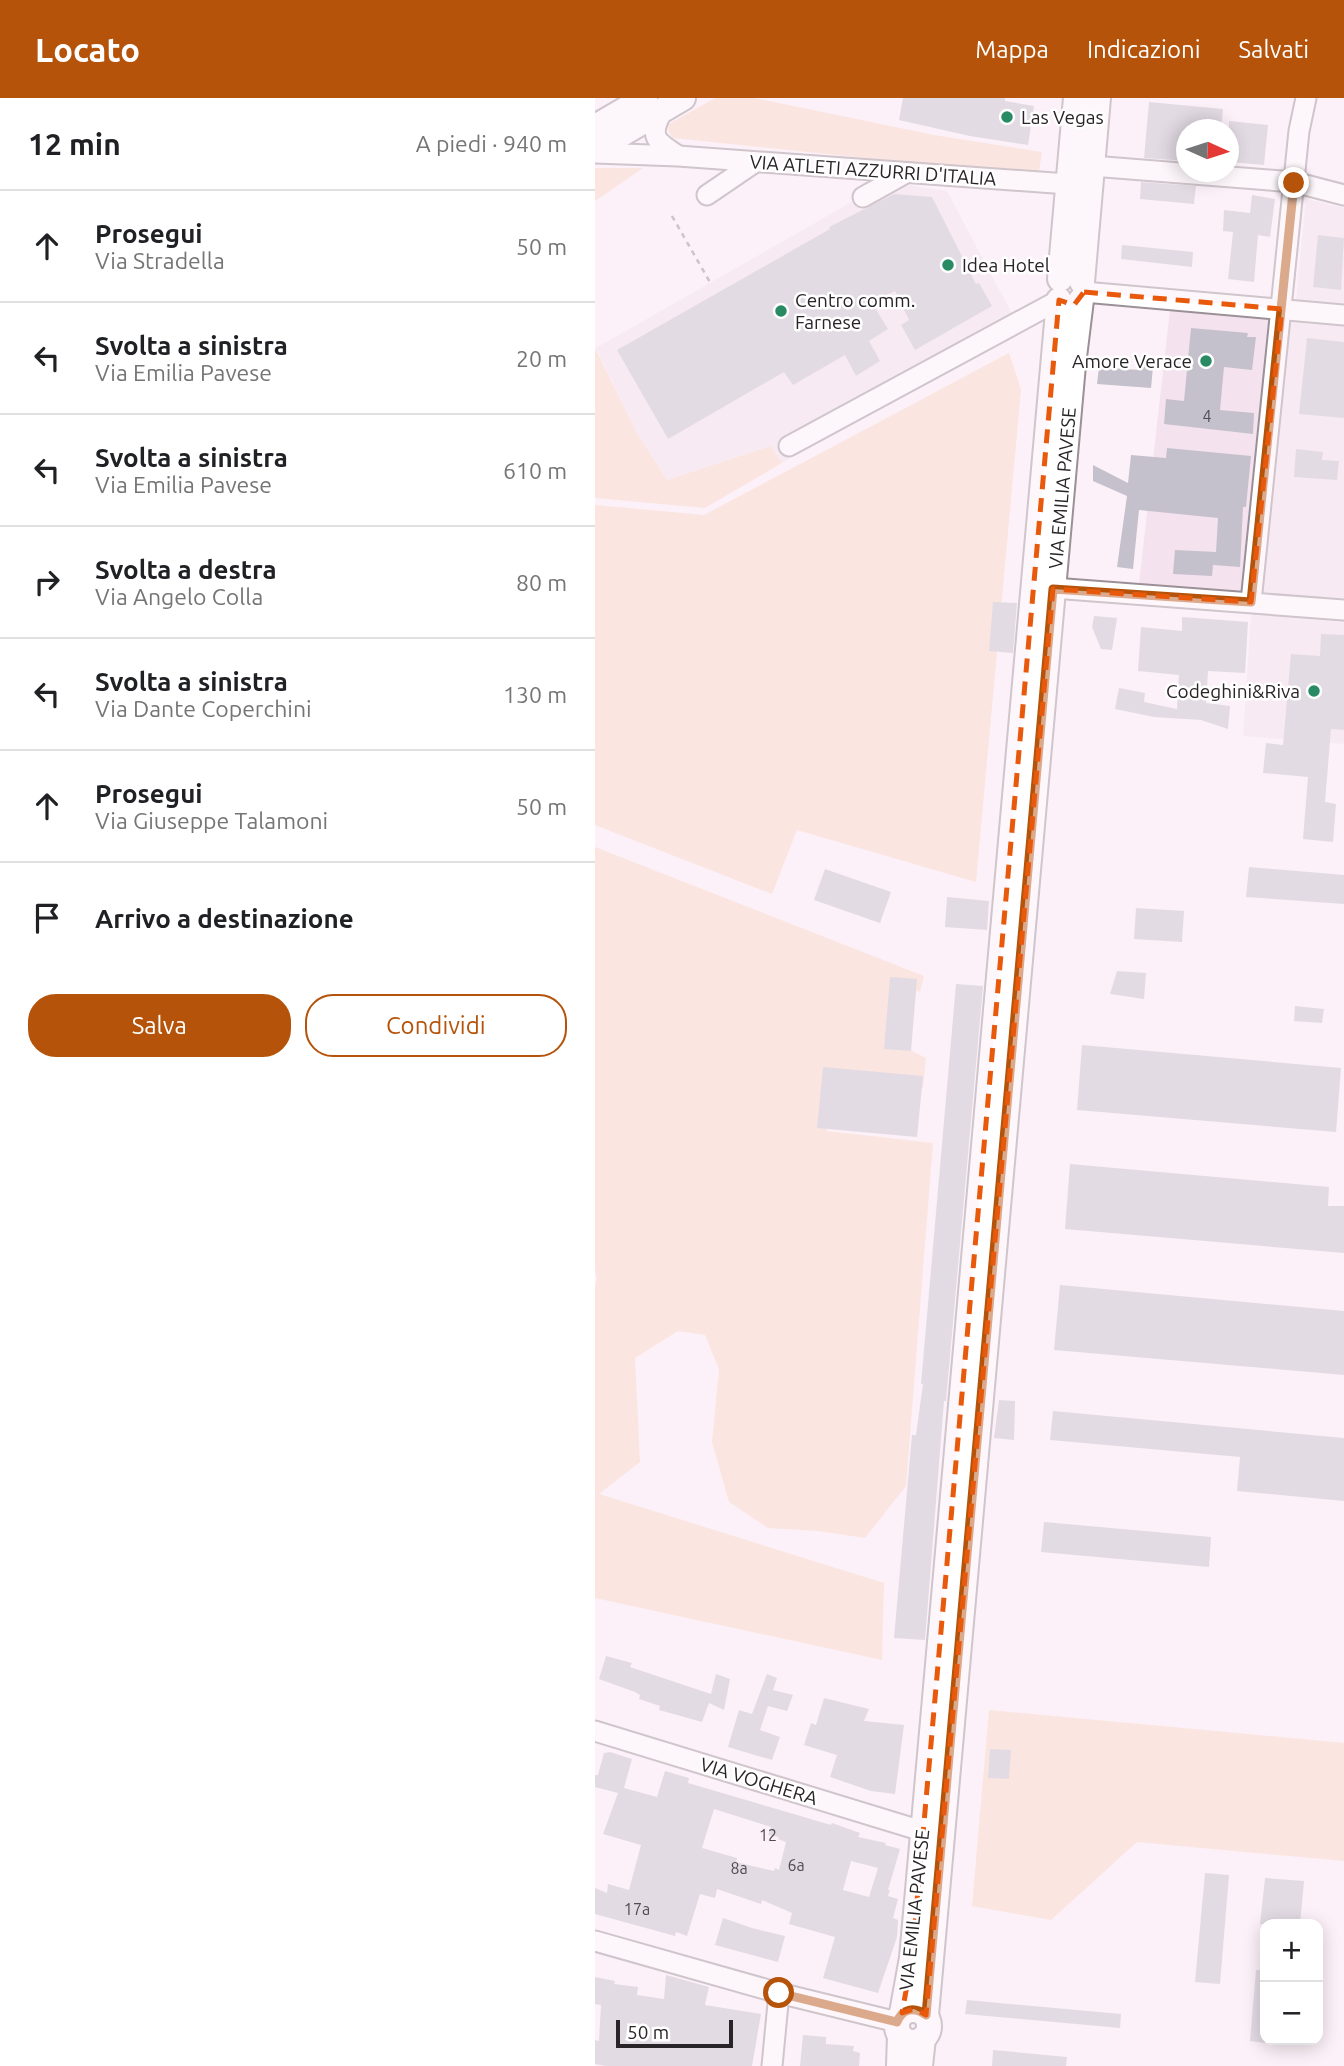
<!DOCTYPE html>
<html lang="it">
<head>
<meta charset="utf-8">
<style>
  body { margin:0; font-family:Ubuntu,sans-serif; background:#f6f6f6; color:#202124 }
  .controls { position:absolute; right:21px; bottom:21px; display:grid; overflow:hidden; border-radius:14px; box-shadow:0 4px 18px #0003 }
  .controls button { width:63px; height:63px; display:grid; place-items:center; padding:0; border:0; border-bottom:2px solid #e0e0e0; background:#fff; color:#202124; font:35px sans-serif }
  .compass { position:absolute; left:581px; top:21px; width:63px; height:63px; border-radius:50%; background:#fff; box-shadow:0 4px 18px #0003; rotate:93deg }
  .scale { position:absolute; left:21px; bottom:18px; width:117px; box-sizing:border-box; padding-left:7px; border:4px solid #282427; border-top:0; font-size:19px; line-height:24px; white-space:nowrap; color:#282427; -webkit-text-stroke:5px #fff; paint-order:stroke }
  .stop { position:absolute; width:21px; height:21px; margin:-16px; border:5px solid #b45309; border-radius:50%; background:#fff }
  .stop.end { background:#b45309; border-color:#fff; box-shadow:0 2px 7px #0008 }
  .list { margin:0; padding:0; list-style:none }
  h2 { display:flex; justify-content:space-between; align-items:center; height:91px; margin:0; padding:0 28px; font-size:30px }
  h2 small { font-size:23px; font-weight:400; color:#757577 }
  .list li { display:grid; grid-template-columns:46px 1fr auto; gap:21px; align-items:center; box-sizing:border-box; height:112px; padding:0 28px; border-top:2px solid #e0e0e0 }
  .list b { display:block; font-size:26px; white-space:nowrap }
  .list p { margin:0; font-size:23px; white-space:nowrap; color:#757577 }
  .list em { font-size:23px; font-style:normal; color:#757577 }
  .actions { display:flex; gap:14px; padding:21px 28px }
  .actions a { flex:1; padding:16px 0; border:2px solid #b45309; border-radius:28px; text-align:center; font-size:24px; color:#b45309 }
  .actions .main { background:#b45309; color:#fff }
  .icon { flex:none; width:38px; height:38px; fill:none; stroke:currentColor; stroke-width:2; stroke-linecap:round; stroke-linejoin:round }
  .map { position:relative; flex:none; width:749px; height:1968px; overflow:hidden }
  header { display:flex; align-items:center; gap:42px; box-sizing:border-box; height:98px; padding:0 35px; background:#b45309; color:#fff }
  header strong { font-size:33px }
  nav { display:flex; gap:38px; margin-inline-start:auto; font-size:24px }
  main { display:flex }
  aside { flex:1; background:#fff }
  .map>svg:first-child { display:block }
  .built { fill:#f4e2ee }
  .green { fill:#fbd7c5 }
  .building { fill:#c5c1cc; fill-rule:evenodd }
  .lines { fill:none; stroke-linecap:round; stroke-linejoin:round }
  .minor-casing { stroke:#9a9096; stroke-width:23 }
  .major-casing { stroke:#9a9096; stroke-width:28 }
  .path { stroke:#948d92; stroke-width:2.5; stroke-dasharray:5 5; stroke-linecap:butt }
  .minor { stroke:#fff; stroke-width:19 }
  .major { stroke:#fff; stroke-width:24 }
  .route { stroke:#b45309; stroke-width:9 }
  .marked { fill:none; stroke:#e8590c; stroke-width:5; stroke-dasharray:14 9; stroke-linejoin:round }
  .poi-dot { fill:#298b64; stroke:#fff; stroke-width:2.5 }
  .labels { text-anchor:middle; stroke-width:5; stroke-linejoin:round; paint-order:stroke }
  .number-label { font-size:16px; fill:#4f4b50 }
  .poi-label { font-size:19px; fill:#282427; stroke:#fff; text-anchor:start }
  .street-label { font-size:19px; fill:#282427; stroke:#fff }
</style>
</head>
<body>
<header>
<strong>Locato</strong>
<nav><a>Mappa</a><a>Indicazioni</a><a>Salvati</a></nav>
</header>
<main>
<aside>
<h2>12 min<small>A piedi · 940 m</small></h2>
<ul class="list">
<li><svg class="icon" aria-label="ahead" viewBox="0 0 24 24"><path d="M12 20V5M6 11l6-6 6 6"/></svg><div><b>Prosegui</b><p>Via Stradella</p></div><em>50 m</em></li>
<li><svg class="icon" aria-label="left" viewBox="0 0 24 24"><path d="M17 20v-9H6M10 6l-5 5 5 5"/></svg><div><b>Svolta a sinistra</b><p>Via Emilia Pavese</p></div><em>20 m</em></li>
<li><svg class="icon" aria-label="left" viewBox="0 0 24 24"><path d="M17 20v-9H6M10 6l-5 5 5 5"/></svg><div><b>Svolta a sinistra</b><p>Via Emilia Pavese</p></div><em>610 m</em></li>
<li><svg class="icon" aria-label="right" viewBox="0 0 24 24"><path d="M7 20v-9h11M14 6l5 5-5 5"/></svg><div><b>Svolta a destra</b><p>Via Angelo Colla</p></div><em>80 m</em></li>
<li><svg class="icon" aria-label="left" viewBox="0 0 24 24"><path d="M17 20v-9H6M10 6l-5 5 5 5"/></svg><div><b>Svolta a sinistra</b><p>Via Dante Coperchini</p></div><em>130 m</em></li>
<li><svg class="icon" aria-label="ahead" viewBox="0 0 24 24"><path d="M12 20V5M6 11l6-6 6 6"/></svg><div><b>Prosegui</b><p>Via Giuseppe Talamoni</p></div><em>50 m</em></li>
<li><svg class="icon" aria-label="arrive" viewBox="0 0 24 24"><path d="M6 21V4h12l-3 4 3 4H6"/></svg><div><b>Arrivo a destinazione</b></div></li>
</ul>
<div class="actions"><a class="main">Salva</a><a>Condividi</a></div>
</aside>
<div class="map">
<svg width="749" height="1968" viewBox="0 0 749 1968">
  <rect width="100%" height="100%" fill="#fcf1f8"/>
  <g class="built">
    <path d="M292 84 352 93 425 231 187 365 176 348 72 382 42 335 1 250Z"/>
    <path d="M711 101 749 110V208L701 203Z"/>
    <path d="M576 203 749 222V646L648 638 657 504 543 495Z"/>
  </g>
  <g class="green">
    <path d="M120 0H160L339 37 447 54 444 73 300 63 78 40 73 32 74 26Z"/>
    <path d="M0 70H48L0 103Z"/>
    <path d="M0 250 42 335 72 382 176 348 187 365 110 410 0 400Z"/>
    <path d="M414 255 426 292 381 784 202 732 177 796 0 727V407L109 417Z"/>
    <path d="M0 749 329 878 325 894 302 886 303 946 331 960 328 990 232 986V1033L338 1045 311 1388 270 1440 223 1433 173 1430 134 1404 117 1344 124 1271 110 1237 83 1233 40 1260 45 1364 4 1396 289 1485 287 1562 0 1500V1187L2 1181 0 1173Z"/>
    <path d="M394 1612 749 1645V1763L542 1744 456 1822 377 1808Z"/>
  </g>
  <g class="building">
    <path d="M308 0H410V3L439 8 433 47 375 38 304 22Z"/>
    <path d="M554 4 628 11 626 32H592V63L549 60Z"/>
    <path d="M634 23 673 27 669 67 634 64Z"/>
    <path d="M546 84 601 88 599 106 545 101Z"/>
    <path d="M299 96 337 99 381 186 384 185 397 208 320 252 306 227 314 222 300 193 277 205 293 231 274 243 285 263 261 278 250 257 198 287 189 274 73 341 22 252 235 131 234 129Z"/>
    <path d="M657 97 680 101 675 139 663 137 659 184 633 181 638 134 628 133 629 112 655 115Z"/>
    <path d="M723 137 749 140 746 192 718 189Z"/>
    <path d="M527 147 598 154 597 169 526 161Z"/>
    <path d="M596 230 653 235 652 239H661L657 272 629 269 625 312 659 315 658 336 569 326 571 301 589 303Z"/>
    <path d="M712 240 749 244V320L704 316Z"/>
    <path d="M546 268 558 269 556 290 502 286 504 269 545 272Z"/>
    <path d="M572 350 656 358 651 409H648L645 469 618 467 617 478 578 476 580 452 621 454 623 420 544 412 538 471 522 469 532 398 498 383V367L533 385 536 357 571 360Z"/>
    <path d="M701 351 728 354 727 362 744 363 742 382 699 379Z"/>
    <path d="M398 504 422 505 418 555 394 553Z"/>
    <path d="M499 518 522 520 517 552 506 551 497 529Z"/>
    <path d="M587 519 653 524 650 575 613 573 611 605 635 608 633 631 606 622 559 619 520 611 524 590 550 595 549 604 582 611 584 577 543 573 546 529 587 533Z"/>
    <path d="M726 536 749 537V632L736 631 730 704 741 706 738 744 708 741 713 679 668 675 671 645 688 647 696 556 725 558Z"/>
    <path d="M654 769 749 777V806L651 799Z"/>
    <path d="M230 771 296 794 285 825 219 802Z"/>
    <path d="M352 799 394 803 392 832 350 829Z"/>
    <path d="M541 810 589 813 587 844 539 841Z"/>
    <path d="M522 873 551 875 549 901 515 896Z"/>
    <path d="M295 879 322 881 316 953 289 951Z"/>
    <path d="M361 886 388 888 351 1303H349L330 1542 299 1540 317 1337H321L328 1286H326Z"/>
    <path d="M700 908 729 911 727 925 699 923Z"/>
    <path d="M487 947 746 970 741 1034 482 1012Z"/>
    <path d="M228 969 328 978 322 1039 222 1030Z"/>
    <path d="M475 1066 734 1089 733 1108H749V1155L470 1131Z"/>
    <path d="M465 1187 749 1213V1277L459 1252Z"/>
    <path d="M404 1302 420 1303 419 1342 399 1340Z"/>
    <path d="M458 1313 749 1340V1403L642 1393 645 1359 455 1342Z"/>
    <path d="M449 1424 616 1439 614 1469 446 1454Z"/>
    <path d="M11 1558 37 1565 35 1569 116 1596 121 1576 135 1581 129 1612 114 1605 107 1624 64 1612 65 1608 44 1601 45 1597 40 1594 4 1581Z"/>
    <path d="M172 1576 182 1580 178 1592 198 1597 192 1613 173 1608 165 1632 185 1639 177 1662 133 1649 144 1612 157 1616Z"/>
    <path d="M229 1600 274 1611 269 1623 309 1627 300 1696 276 1693 235 1679 242 1657 209 1647 216 1625 221 1627Z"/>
    <path d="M395 1651 416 1652 414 1681 393 1680Z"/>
    <path d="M15 1654 37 1661 29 1690 62 1699 70 1673 94 1680 93 1685 236 1727 237 1725 265 1735 263 1739 291 1745 290 1747 305 1751 293 1792H295L293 1798 303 1801 298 1820 303 1822 302 1839 283 1895 228 1880 240 1839 194 1826 197 1815 167 1802 166 1806 122 1791 120 1800 105 1796 92 1838 81 1834 80 1838 0 1816V1790L12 1795 13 1786 34 1792 46 1747 8 1736 23 1695 0 1689V1677H3L9 1655ZM119 1711 176 1729 173 1737 184 1739 183 1741 191 1744 184 1772 180 1770 179 1773 141 1764 142 1760 107 1750ZM256 1763 283 1770 274 1799 248 1792Z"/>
    <path d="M610 1775 634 1777 625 1886 600 1884Z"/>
    <path d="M670 1780 709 1783 705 1826H665Z"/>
    <path d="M128 1820 157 1830 190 1838 183 1864 120 1847Z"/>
    <path d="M661 1872H670V1945L655 1943Z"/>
    <path d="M71 1877 114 1889 110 1907 166 1916 157 1968H11L0 1966V1942L4 1943 6 1907 0 1906V1879L20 1883 19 1886 43 1889 42 1897 69 1901Z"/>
    <path d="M372 1902 526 1916 525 1930 370 1916Z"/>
    <path d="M208 1937 231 1939V1946L259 1948 258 1953 265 1955 264 1968H205Z"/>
    <path d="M398 1952 472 1959 471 1968H397Z"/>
  </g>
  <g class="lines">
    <defs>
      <g id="minor">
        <path d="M68 12C54 38 59 42 82 57"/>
        <path d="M0 55 83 58 473 86"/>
        <path d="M497 68 699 84 749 97"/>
        <path d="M112 97 159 65"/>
        <path d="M268 99 311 75"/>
        <path d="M489 194 749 217"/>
        <path d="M194 348 464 202"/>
        <path d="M458 490 749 512"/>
        <path d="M656 504 704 33 711 0"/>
        <path d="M0 1633 327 1733"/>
        <path d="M0 1843 184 1895 302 1924"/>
        <path d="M177 1968 184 1895"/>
      </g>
      <g id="major">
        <path d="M0 29 50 0"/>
        <path d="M0 52 88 0"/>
        <path d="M465 181 481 0"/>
        <path d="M487 184 503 0"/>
        <circle cx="318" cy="1928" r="16"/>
        <path d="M307 1915 317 1860 464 202"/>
        <path d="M331 1917 478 267 486 202"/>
        <path d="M304 1968 305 1938"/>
        <path d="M325 1968 328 1940"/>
      </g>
    </defs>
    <use href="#minor" class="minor-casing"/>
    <use href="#major" class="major-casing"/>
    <path class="path" d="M77 118 116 186"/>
    <use href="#minor" class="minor"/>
    <use href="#major" class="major"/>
  </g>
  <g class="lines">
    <path class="route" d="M184 1895 302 1924C307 1911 319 1908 331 1917L458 491 656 504 699 85"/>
  </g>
  <path d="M0 0H749V1968H0ZM489 194 687 211 656 504 458 491 331 1917 319 1911 307 1915 317 1860 464 202 479 207Z" fill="#fcf1f8" fill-opacity=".55" fill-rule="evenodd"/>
  <path class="marked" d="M489 194 687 211 656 504 458 491 331 1917 319 1911 307 1915 317 1860 464 202 479 207Z"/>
  <g class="poi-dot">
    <circle cx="412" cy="19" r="7"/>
    <circle cx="353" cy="167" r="7"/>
    <circle cx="186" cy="213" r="7"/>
    <circle cx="611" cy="263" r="7"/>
    <circle cx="719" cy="593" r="7"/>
  </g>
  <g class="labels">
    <g class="number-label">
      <text x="612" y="324">4</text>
      <text x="173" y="1743">12</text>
      <text x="201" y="1773">6a</text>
      <text x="144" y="1776">8a</text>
      <text x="42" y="1817">17a</text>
    </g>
    <g class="poi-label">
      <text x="426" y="26">Las Vegas</text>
      <text x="367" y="174">Idea Hotel</text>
      <text x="200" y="209">Centro comm.<tspan x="200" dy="22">Farnese</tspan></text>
      <text x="597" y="270" text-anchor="end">Amore Verace</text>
      <text x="705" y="600" text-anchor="end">Codeghini&amp;Riva</text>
    </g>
    <g class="street-label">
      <text transform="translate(278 72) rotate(4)" y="7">VIA ATLETI AZZURRI D'ITALIA</text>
      <text transform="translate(467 390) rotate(-85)" y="7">VIA EMILIA PAVESE</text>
      <text transform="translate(164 1683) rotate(17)" y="7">VIA VOGHERA</text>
      <text transform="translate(319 1812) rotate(-84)" y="7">VIA EMILIA PAVESE</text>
    </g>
  </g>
</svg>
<div class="controls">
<button>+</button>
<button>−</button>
</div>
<svg class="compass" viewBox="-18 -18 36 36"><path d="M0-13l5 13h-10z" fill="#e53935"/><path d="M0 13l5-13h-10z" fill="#757577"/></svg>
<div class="scale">50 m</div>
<div class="stop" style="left:184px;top:1895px"></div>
<div class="stop end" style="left:699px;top:85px"></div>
</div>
</main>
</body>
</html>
